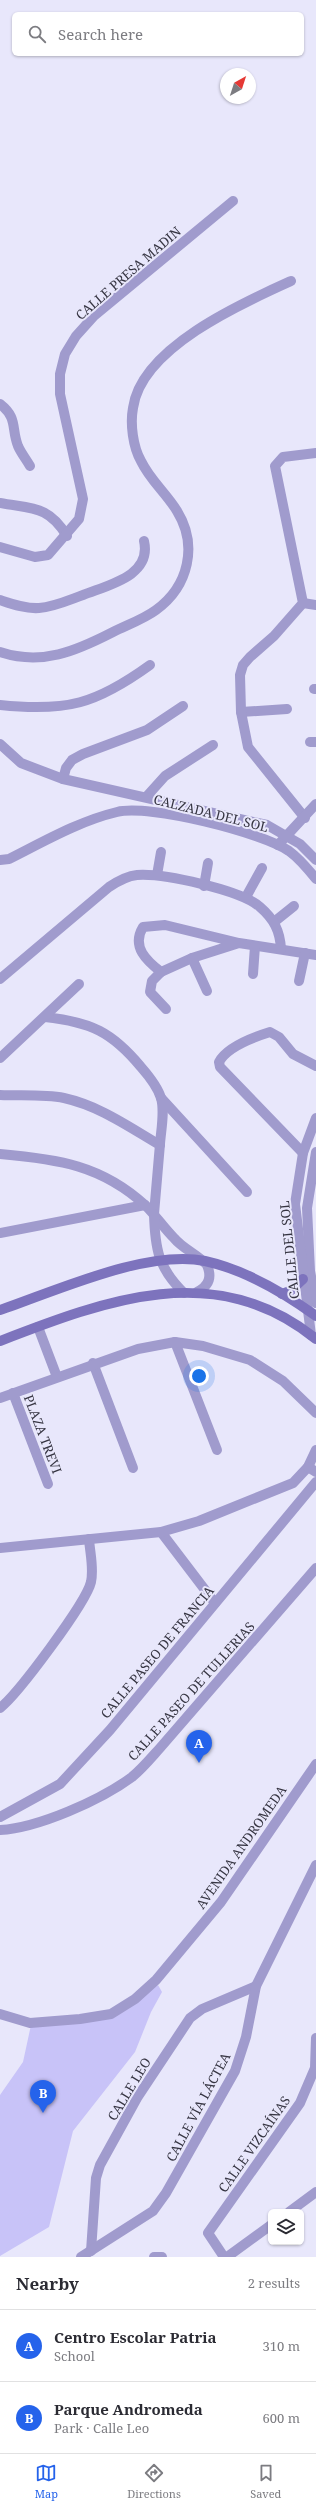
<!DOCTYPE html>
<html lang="en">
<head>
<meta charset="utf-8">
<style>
  body { margin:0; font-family:"Noto Serif",serif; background:#f2f2f3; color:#2b2b33 }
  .controls { position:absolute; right:12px; bottom:12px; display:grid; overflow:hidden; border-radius:6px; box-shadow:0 1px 3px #0004 }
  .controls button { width:36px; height:36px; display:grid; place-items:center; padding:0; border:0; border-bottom:1px solid #e1e1e2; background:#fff; color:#2b2b33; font:20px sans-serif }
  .compass { position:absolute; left:220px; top:68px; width:36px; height:36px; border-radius:50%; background:#fff; box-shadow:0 1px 3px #0004; rotate:39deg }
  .you { position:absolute; left:199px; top:1376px; width:14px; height:14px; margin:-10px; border:3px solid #fff; border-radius:50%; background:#1a73e8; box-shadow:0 0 0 6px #1a73e833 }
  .badge { display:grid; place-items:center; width:26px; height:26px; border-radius:50%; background:#2563eb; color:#fff; font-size:13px; font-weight:700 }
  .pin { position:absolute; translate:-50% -33px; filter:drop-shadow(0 1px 2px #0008) }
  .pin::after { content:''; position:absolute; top:21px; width:14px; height:12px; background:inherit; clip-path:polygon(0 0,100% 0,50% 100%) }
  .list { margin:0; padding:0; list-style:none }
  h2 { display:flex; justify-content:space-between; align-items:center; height:52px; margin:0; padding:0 16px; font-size:17px }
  h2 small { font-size:13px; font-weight:400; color:#7c7c81 }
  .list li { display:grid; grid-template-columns:26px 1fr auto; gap:12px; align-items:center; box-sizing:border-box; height:72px; padding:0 16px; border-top:1px solid #e1e1e2 }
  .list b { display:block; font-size:15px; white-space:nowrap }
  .list p { margin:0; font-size:13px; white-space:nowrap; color:#7c7c81 }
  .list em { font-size:13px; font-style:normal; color:#7c7c81 }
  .icon { flex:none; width:22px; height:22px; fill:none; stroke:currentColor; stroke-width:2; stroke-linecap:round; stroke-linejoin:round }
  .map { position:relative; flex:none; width:316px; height:2257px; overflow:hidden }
  .search { position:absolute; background:#fff; box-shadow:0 1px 3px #0004; left:12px; right:12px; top:12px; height:44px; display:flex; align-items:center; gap:10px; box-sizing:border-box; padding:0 14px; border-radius:6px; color:#7c7c81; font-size:15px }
  .sheet { height:196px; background:#fff }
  nav { display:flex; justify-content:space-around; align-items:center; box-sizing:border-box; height:56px; border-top:1px solid #e1e1e2; background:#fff; font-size:11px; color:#7c7c81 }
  nav a { display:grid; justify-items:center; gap:2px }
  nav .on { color:#2563eb }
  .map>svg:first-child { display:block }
  .green { fill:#c8c3f8 }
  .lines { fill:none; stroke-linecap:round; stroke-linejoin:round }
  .minor { stroke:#a09bcd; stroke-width:10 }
  .tertiary { stroke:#a09bcd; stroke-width:10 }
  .secondary { stroke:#7d73bd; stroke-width:10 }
  .labels { text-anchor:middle; stroke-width:4; stroke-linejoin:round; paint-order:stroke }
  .street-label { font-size:13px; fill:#363542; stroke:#e8e7fb }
</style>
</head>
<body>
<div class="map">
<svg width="316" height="2257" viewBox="0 0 316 2257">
  <rect width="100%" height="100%" fill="#e8e7fb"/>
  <path class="green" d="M158 1985 162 1992 151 2012 135 2052 73 2131 49 2227 0 2256V2095L23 2062 31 2025 111 2017Z"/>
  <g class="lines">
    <g class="minor">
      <path d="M0 404C18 418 11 428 18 446 21 453 26 459 30 466"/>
      <path d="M0 503C32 509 48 505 67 536"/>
      <path d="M0 547 35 557 48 555 79 519 83 499 60 394V374L65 354 76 336 94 316 233 201"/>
      <path d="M0 600C12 604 26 609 39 608 54 607 69 600 83 595 108 585 152 576 144 541"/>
      <path d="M303 603 316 605"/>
      <path d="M0 652C42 666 76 651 113 632 127 625 144 619 156 610 189 586 198 545 177 511 166 493 150 480 141 461 133 447 130 424 133 408 141 348 242 303 291 281"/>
      <path d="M314 689H316"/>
      <path d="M0 705C67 712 96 704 150 665"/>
      <path d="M241 712 287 709"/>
      <path d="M310 742H316"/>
      <path d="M63 779 66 768 72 760 83 754 147 730 183 706"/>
      <path d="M147 796 165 776 213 745"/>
      <path d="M305 818 248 747 241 712 240 675 243 665 250 657 274 636 303 603 275 466 283 457 316 453"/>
      <path d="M278 845 316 804"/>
      <path d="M157 875 161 852"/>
      <path d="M204 886 208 863"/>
      <path d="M246 897 262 868"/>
      <path d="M274 922 294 906"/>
      <path d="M239 943 192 958 161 972C147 961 131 947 143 927L165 925 239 943 316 955"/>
      <path d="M192 958 207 991"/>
      <path d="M161 972 152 981 150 992 166 1009"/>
      <path d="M253 974 255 946"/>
      <path d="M0 979 109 887C118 881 127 876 137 875 163 873 241 890 260 907 274 919 280 931 281 949"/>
      <path d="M299 981 305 953"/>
      <path d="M45 1017C91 1022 112 1032 141 1067 148 1075 158 1088 161 1098 165 1111 161 1130 160 1144 158 1167 156 1190 154 1214"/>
      <path d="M0 1058 79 984"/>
      <path d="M0 1095C21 1096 44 1094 64 1098 100 1106 129 1127 160 1145"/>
      <path d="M161 1098 247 1192"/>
      <path d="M303 1153 220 1067 219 1062C227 1047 254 1037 270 1032L279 1037 293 1054 316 1066"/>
      <path d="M0 1233 145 1205"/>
      <path d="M38 1327 57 1377"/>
      <path d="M175 1342 217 1450"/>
      <path d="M93 1363 133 1468"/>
      <path d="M13 1393 48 1484"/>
      <path d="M0 1398 138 1349 175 1342 203 1346 250 1360 283 1381 316 1413"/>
      <path d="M161 1532 215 1603"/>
      <path d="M0 1548 161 1532 199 1521 293 1483 308 1467 316 1450"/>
      <path d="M0 1708C18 1694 86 1603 91 1582 94 1568 90 1553 89 1539"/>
      <path d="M0 1817 60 1784 110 1730 316 1482"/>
      <path d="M0 1830C38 1828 101 1800 132 1777 142 1769 151 1758 160 1748L316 1568"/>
      <path d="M0 2014 30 2023 80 2019 111 2014 135 1999 156 1980 221 1902 316 1764"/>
      <path d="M289 2212 316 2192"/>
      <path d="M91 2251 96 2178 100 2165 137 2098 190 2018 202 2009 256 1986"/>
      <path d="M81 2257 153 2211 166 2193 235 2071 246 2037 256 1986 316 1865"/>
      <path d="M154 2257H162"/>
      <path d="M224 2257 208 2233 300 2103 315 2068 316 2038"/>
      <path d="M227 2257 271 2225"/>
    </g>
    <g class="tertiary">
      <path d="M0 744 21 763 63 779 267 825 300 844 316 860"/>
      <path d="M0 860 9 859C43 842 79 821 117 812 149 804 261 832 289 851 300 859 308 869 316 879"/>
      <path d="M316 1152 307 1208 310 1271 316 1303"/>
      <path d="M0 1154C57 1159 102 1165 146 1206 156 1216 164 1228 174 1238 183 1249 197 1254 207 1265 212 1277 209 1286 197 1292"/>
      <path d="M154 1214C155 1248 158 1268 184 1293"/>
      <path d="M311 1335 295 1204 303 1153 316 1118"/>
      <path d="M308 1467 316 1472"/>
    </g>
    <g class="secondary">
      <path d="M282 1294 290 1291 303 1279"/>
      <path d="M0 1310C56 1291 147 1249 205 1261 245 1270 283 1292 316 1316"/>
      <path d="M0 1341C106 1300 216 1258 316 1339"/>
    </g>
  </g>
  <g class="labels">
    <g class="street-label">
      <text transform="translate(128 273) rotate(-41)" y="5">CALLE PRESA MADIN</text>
      <text transform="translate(211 813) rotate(14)" y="5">CALZADA DEL SOL</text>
      <text transform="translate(289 1250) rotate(-96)" y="5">CALLE DEL SOL</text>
      <text transform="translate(43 1434) rotate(69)" y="5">PLAZA TREVI</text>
      <text transform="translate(157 1652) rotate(-50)" y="5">CALLE PASEO DE FRANCIA</text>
      <text transform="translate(191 1691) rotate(-48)" y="5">CALLE PASEO DE TULLERIAS</text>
      <text transform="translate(241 1847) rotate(-55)" y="5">AVENIDA ANDROMEDA</text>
      <text transform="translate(129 2089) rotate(-59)" y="5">CALLE LEO</text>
      <text transform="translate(198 2107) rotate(-62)" y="5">CALLE VÍA LÁCTEA</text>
      <text transform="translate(254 2144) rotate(-55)" y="5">CALLE VIZCAÍNAS</text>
    </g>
  </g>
</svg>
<div class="controls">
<button><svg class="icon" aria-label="layers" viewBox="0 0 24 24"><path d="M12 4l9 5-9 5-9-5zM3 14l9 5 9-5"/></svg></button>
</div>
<svg class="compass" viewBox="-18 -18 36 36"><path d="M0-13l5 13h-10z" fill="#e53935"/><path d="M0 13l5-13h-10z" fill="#7c7c81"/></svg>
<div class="you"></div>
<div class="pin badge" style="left:199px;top:1763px">A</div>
<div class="pin badge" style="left:43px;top:2113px">B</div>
<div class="search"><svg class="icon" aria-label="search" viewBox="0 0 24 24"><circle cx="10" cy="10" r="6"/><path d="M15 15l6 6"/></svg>Search here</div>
</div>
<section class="sheet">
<h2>Nearby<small>2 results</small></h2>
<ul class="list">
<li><span class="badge">A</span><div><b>Centro Escolar Patria</b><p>School</p></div><em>310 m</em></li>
<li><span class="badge">B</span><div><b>Parque Andromeda</b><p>Park · Calle Leo</p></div><em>600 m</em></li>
</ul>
</section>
<nav>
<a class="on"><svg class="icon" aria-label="map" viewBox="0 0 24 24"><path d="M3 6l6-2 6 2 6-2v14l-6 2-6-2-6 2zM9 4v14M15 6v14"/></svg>Map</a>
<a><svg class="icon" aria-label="directions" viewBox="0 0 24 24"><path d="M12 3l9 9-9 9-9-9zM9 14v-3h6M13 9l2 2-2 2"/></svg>Directions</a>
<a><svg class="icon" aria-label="saved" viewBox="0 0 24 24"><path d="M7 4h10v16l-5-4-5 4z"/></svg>Saved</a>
</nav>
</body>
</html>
